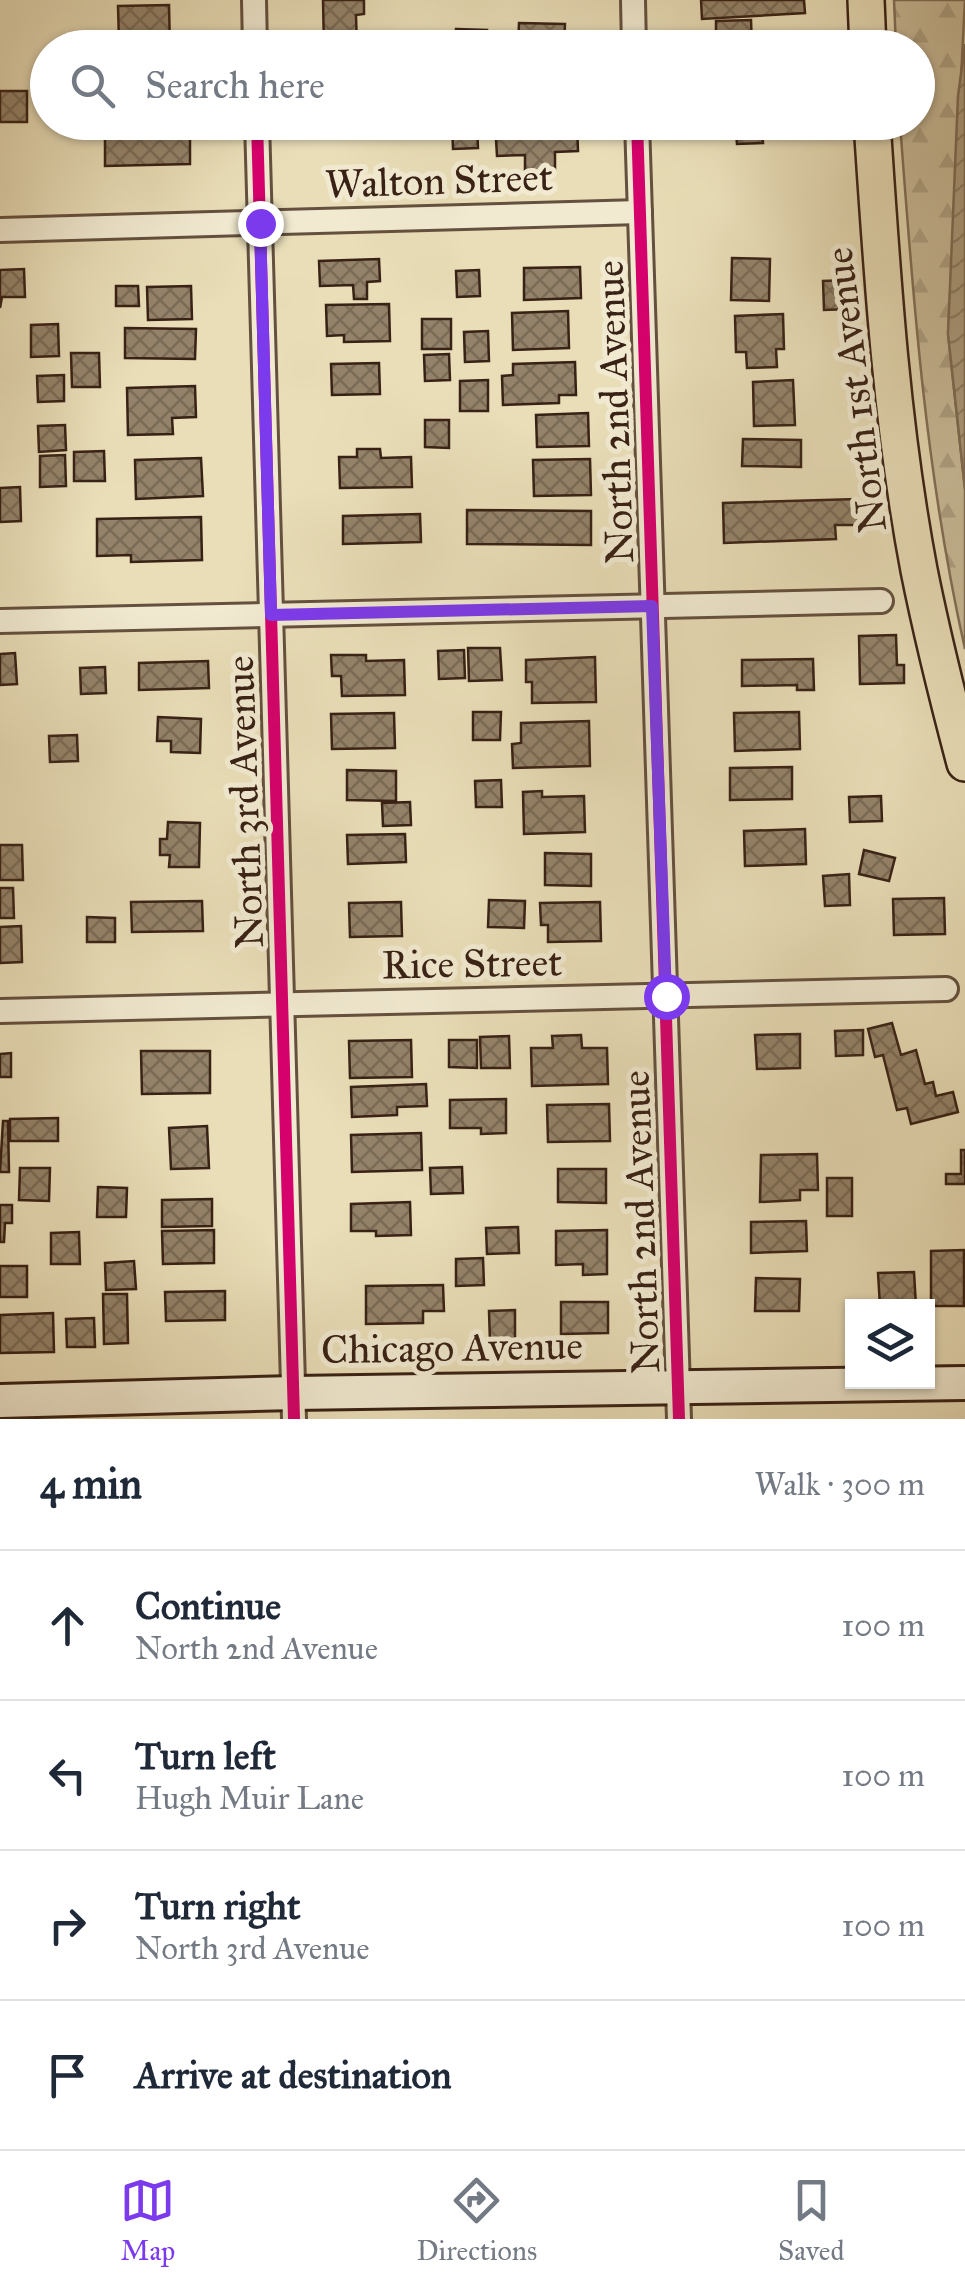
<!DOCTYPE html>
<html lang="en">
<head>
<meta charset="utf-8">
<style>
  body { margin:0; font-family:"IM FELL Great Primer",serif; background:#f2f2f3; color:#1f2937 }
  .controls { position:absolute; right:30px; bottom:30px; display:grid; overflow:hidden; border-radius:0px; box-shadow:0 2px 8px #0004 }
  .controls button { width:90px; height:90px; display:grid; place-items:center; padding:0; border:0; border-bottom:2px solid #e0e1e3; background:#fff; color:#1f2937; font:50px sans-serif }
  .stop { position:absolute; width:30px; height:30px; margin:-22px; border:8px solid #7c3aed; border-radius:50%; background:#fff }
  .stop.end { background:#7c3aed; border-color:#fff; box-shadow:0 2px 10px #0008 }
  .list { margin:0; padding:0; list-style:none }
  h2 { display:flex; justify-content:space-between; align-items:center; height:130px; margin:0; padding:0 40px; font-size:42px }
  h2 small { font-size:32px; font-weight:400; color:#747a83 }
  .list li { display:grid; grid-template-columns:65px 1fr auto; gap:30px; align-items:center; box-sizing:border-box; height:150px; padding:0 40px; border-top:2px solid #e0e1e3 }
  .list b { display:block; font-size:38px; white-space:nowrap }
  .list p { margin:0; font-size:32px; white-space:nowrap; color:#747a83 }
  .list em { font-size:32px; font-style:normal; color:#747a83 }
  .icon { flex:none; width:55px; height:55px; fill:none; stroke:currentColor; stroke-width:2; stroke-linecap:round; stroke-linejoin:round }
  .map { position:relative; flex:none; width:965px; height:1419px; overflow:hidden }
  .search { position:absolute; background:#fff; box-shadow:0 2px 8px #0004; left:30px; right:30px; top:30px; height:110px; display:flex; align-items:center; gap:25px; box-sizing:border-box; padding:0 35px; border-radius:55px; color:#747a83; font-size:38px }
  .sheet { height:730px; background:#fff }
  nav { display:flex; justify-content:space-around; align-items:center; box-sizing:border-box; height:140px; border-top:2px solid #e0e1e3; background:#fff; font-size:28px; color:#747a83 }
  nav a { display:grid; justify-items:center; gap:5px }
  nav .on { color:#7c3aed }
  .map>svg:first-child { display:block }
  .forest { fill:url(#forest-firs); stroke:#827058; stroke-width:2.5 }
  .water { fill:url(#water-waves); stroke:#7e6c56; stroke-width:2.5 }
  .building { fill:url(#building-cross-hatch); stroke:#382115; stroke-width:2.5 }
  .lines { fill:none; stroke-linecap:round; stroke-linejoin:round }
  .minor-casing { stroke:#64503e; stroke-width:28 }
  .secondary-casing { stroke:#382115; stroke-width:38 }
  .primary-casing { stroke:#382115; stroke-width:40 }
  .minor { stroke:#f1ead1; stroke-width:22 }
  .secondary { stroke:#f1ead1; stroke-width:32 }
  .primary { stroke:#e9deb8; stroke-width:35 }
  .cycleway-casing { stroke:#f1ead1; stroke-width:19 }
  .cycleway { stroke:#d6006c; stroke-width:12 }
  .route { stroke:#7c3aed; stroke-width:12 }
  .labels { text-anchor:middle; stroke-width:10; stroke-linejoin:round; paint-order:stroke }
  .street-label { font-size:40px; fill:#382115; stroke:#f1ead1 }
</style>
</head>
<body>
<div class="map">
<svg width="965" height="1419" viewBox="0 0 965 1419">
  <defs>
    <pattern id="forest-firs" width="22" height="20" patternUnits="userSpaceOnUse" patternTransform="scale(2.5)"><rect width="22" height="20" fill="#cbbe9c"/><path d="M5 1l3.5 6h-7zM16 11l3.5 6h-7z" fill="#afa386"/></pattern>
    <pattern id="water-waves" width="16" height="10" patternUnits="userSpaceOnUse" patternTransform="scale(2.5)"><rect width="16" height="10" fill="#ad9e81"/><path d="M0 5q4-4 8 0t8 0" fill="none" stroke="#8e8068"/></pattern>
    <pattern id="building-cross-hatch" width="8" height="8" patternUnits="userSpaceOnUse" patternTransform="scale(2.5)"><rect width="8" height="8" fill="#94836a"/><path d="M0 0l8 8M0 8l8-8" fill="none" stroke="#7a6b56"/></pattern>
  </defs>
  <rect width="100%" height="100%" fill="#e9deb8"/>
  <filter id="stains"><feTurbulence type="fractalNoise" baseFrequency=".002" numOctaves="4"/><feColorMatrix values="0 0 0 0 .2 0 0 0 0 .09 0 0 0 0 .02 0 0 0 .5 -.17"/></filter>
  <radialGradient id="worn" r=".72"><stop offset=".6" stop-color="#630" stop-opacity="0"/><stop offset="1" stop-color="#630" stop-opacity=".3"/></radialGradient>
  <path class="forest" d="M894 0H965L948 334 965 489V649C926 476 913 299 900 123L918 122V48L896 47Z"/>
  <path class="water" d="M965 44V489L948 334 958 96Z"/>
  <g class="building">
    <path d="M323 0H364V14L356 15 357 48H324Z"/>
    <path d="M701 0H804L805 13 702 19Z"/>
    <path d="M169 5 170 48H139V42H119L118 6Z"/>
    <path d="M751 20 752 48H716V21Z"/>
    <path d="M519 23 565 24 564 48H518Z"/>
    <path d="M456 29 487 30 486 48H455Z"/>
    <rect x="0" y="91" width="27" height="31"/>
    <path d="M416 122H445V131L416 132Z"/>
    <path d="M452 122H477L478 148 453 149Z"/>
    <path d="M495 122H577L578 151 555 152V170L525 171V155L497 156Z"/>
    <path d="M735 122H761L763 143 737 144Z"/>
    <path d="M105 130H190V164L105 166Z"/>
    <path d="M732 258 770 259 769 301 731 300Z"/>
    <path d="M379 259 380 281 367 282V299H354L353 285 320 286 319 261Z"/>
    <path d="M580 267 581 298 524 300V268Z"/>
    <path d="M24 269 25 297H2L0 308V270Z"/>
    <path d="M479 270 480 296 457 297 456 271Z"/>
    <path d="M850 280 851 309 824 310 823 281Z"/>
    <path d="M116 286H138L139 306H116Z"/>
    <path d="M191 286 192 319 148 320 147 287Z"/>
    <path d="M389 304 390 341 344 342V335L327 336 326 305Z"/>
    <path d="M568 311 569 348 513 350 512 313Z"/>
    <path d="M783 314 784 349H776L777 367 747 368 746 352H736L735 316Z"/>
    <rect x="422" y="319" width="29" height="30"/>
    <path d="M58 324 59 356 31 357V325Z"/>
    <path d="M125 328 196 329 195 359 125 358Z"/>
    <path d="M488 331 489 361 465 362 464 332Z"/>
    <path d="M71 353H99L100 387H72Z"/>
    <path d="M449 354 450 380 425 381 424 355Z"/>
    <path d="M575 362 576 395H559V403L503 405 502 376 513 375V364Z"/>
    <path d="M379 363 380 394 332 395 331 364Z"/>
    <path d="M64 375V401L38 402 37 376Z"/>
    <path d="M488 380V411H460V381Z"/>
    <path d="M793 380 795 425 754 426 753 382Z"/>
    <path d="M195 386 196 417 172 418 173 434 128 435 127 388Z"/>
    <path d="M588 413 589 446 537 447 536 415Z"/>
    <path d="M425 420H449V448L425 447Z"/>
    <path d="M65 425 66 450 39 452 38 426Z"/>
    <path d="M743 439 801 440V467L742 466Z"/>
    <path d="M357 449H380L381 458 411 457 412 487 340 488 339 457H357Z"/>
    <path d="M104 451 105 481H74V452Z"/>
    <path d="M65 455 66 486 40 487V456Z"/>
    <path d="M201 458 203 496 136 499 135 460Z"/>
    <path d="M590 459 591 495 534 496 533 460Z"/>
    <path d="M20 487 21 521 0 522V488Z"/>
    <path d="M857 499 858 525H835L836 539 724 543 723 503Z"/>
    <path d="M467 510 591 511V545L467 544Z"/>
    <path d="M420 514 421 542 343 544V516Z"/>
    <path d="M201 517 202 560 131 562V555L97 556V519Z"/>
    <path d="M896 635 897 665H904V683L860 684 859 636Z"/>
    <path d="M468 648H500L502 680 469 681Z"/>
    <path d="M464 650 465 678 439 679 438 651Z"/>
    <path d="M15 653 17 684 0 685V654Z"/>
    <path d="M331 655H366V661L404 660 405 695 342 696 341 676H332Z"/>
    <path d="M595 657 596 702 532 703V682H526V660Z"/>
    <path d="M813 659 814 690H797V685L742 686V660Z"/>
    <path d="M208 661 209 688 139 690V663Z"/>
    <path d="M105 667 106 693 81 694 80 668Z"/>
    <path d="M473 712H501L500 740H473Z"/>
    <path d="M799 712 800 749 735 751 734 713Z"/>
    <path d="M394 713 395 748 332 749 331 714Z"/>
    <path d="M158 717 201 719 200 753 171 752V741H157Z"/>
    <path d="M589 721 590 766 513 768 512 744 521 743V723Z"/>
    <path d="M77 735 78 761 50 762 49 736Z"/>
    <path d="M792 767V799L730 800V768Z"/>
    <path d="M347 770 396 771V801L347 800Z"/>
    <path d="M501 780 502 807H476L475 781Z"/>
    <path d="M542 791V797L584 796 585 832 524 834 523 792Z"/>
    <path d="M881 796 882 821 850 822 849 797Z"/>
    <path d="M410 802 411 825 383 826 382 803Z"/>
    <path d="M168 822 200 823 199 867H169L170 855H160V839H167Z"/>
    <path d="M805 829 806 864 745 866 744 831Z"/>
    <path d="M405 834 406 862 348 864 347 835Z"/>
    <path d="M0 845H22L23 880H0Z"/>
    <path d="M864 850 895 858 889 881 859 874Z"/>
    <path d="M545 853 591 854V886L545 885Z"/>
    <path d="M849 874 850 905 825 906 823 876Z"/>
    <path d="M0 888H13L14 918H0Z"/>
    <path d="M944 898 945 934 894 935 893 899Z"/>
    <path d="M489 900 525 901 524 928 488 927Z"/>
    <path d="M202 901 203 931 132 932 131 902Z"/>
    <path d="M401 902 402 936 350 937 349 903Z"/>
    <path d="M600 902 601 941 548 942V925H541L540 903Z"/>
    <path d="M87 917 115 918V942H87Z"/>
    <path d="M21 926 22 962 0 963V927Z"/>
    <path d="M892 1023 901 1055 916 1050 925 1084 933 1082 936 1096 953 1092 958 1112 911 1124 907 1108 897 1110 883 1055 875 1057 868 1029Z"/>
    <path d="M863 1030V1055L836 1056 835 1031Z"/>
    <path d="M800 1034V1068L757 1069 755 1035Z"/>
    <path d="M581 1035 582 1048H607L608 1084 532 1086 531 1048H553L552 1036Z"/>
    <path d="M509 1036 510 1068H481L480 1037Z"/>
    <path d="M411 1040 412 1077 350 1078 349 1041Z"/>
    <path d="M449 1040H477V1068L449 1067Z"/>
    <path d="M141 1051H210V1093L142 1094Z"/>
    <path d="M11 1053V1077H0V1054Z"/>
    <path d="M426 1084 427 1106 397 1107V1115L352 1117 351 1087Z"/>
    <path d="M506 1099V1133L481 1134V1128H450V1100Z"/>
    <path d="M609 1104 610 1141 548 1142 547 1105Z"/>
    <path d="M58 1118V1141H10V1119Z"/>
    <path d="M3 1121H8L9 1172H0Z"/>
    <path d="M207 1126 209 1168 171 1169 169 1128Z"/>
    <path d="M421 1133 422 1170 352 1172 351 1135Z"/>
    <path d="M961 1150H965V1184H946V1174H961Z"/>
    <path d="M817 1154 818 1190H800V1200L760 1202 761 1155Z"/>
    <path d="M462 1167 463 1193 431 1194 430 1168Z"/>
    <path d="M20 1168H50L49 1201 19 1200Z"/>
    <path d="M558 1169H606V1203L558 1202Z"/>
    <rect x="827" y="1178" width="25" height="38"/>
    <path d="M98 1187 127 1188 126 1217H97Z"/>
    <path d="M212 1199V1226L162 1227V1200Z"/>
    <path d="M410 1202 411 1235 376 1236V1231H351V1204Z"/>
    <path d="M0 1205H12V1223H5L4 1242H0Z"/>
    <path d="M806 1221 807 1251 751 1253V1222Z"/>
    <path d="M518 1227 519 1253 487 1254 486 1228Z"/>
    <path d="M214 1230V1263L163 1264 162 1231Z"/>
    <path d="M607 1230V1274L583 1275V1264L556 1265V1231Z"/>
    <path d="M79 1232 80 1264H51V1233Z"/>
    <path d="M964 1250V1306H931V1251Z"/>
    <path d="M483 1258 484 1285 456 1286V1259Z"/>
    <path d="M134 1261 136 1289 106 1290 105 1263Z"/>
    <rect x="0" y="1266" width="27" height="31"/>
    <path d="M914 1272 916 1306H880L878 1273Z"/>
    <path d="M756 1278 800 1279 799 1311H755Z"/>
    <path d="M443 1285 444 1311H423V1323L366 1324V1286Z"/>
    <path d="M225 1291V1320L166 1321 165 1292Z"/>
    <path d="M103 1294H127L128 1343 104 1344Z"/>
    <path d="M561 1302H608V1333L561 1334Z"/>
    <path d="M515 1310V1341L490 1342 489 1311Z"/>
    <path d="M53 1313 54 1352 0 1353V1315Z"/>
    <path d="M94 1318 95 1347H67L66 1319Z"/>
  </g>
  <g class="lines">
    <defs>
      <g id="minor">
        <path d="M254 0 255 48"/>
        <path d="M633 0 634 48"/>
        <path d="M257 122 294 1419"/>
        <path d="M637 122 679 1419"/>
        <path d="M0 230 640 212"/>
        <path d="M0 621 881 601"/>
        <path d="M0 1011 946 989"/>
      </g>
      <path id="secondary" d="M0 1401 294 1393 965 1383"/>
      <g id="primary">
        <path d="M866 0 868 48"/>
        <path d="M872 122C882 272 891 423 919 570 932 635 948 699 965 763"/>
      </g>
    </defs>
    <use href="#minor" class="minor-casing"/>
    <use href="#secondary" class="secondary-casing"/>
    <use href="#primary" class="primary-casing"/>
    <use href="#minor" class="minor"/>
    <use href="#secondary" class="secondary"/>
    <use href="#primary" class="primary"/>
    <defs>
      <g id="cycleway">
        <path d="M257 122 294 1419"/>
        <path d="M637 122 679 1419"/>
      </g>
    </defs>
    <use href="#cycleway" class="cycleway-casing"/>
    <use href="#cycleway" class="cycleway"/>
  </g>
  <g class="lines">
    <path class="route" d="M260 223 271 615 652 606 666 996"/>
  </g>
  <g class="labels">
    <g class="street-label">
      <text transform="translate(439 180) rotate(-2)" y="14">Walton Street</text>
      <text transform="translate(855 390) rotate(-97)" y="14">North 1st Avenue</text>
      <text transform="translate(614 412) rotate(-92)" y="14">North 2nd Avenue</text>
      <text transform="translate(244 802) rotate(-92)" y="14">North 3rd Avenue</text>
      <text transform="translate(472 963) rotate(-1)" y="14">Rice Street</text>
      <text transform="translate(640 1222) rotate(-92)" y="14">North 2nd Avenue</text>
      <text transform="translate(452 1347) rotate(-1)" y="14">Chicago Avenue</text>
    </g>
  </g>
  <rect width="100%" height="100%" filter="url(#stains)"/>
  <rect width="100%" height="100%" fill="url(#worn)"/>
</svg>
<div class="controls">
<button><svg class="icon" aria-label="layers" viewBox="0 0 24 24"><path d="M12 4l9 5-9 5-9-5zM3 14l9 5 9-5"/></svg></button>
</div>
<div class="stop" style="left:666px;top:996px"></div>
<div class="stop end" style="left:260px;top:223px"></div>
<div class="search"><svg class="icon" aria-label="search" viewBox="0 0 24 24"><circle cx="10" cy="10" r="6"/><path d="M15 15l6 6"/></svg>Search here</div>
</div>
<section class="sheet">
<h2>4 min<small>Walk · 300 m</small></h2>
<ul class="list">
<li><svg class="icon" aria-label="ahead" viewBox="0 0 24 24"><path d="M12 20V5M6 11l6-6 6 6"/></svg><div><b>Continue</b><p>North 2nd Avenue</p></div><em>100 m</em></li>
<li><svg class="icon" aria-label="left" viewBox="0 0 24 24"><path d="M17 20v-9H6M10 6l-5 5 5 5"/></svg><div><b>Turn left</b><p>Hugh Muir Lane</p></div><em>100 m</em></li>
<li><svg class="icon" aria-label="right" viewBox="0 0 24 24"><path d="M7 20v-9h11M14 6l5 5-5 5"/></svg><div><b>Turn right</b><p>North 3rd Avenue</p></div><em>100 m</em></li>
<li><svg class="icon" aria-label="arrive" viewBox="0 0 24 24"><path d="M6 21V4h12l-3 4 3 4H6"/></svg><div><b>Arrive at destination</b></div></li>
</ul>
</section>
<nav>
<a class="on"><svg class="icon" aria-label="map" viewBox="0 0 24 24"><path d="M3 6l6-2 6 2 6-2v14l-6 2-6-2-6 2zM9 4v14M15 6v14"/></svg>Map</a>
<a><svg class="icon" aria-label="directions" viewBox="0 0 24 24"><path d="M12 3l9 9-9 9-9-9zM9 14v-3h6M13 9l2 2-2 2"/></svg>Directions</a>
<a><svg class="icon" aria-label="saved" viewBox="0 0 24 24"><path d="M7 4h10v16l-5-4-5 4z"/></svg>Saved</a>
</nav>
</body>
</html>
